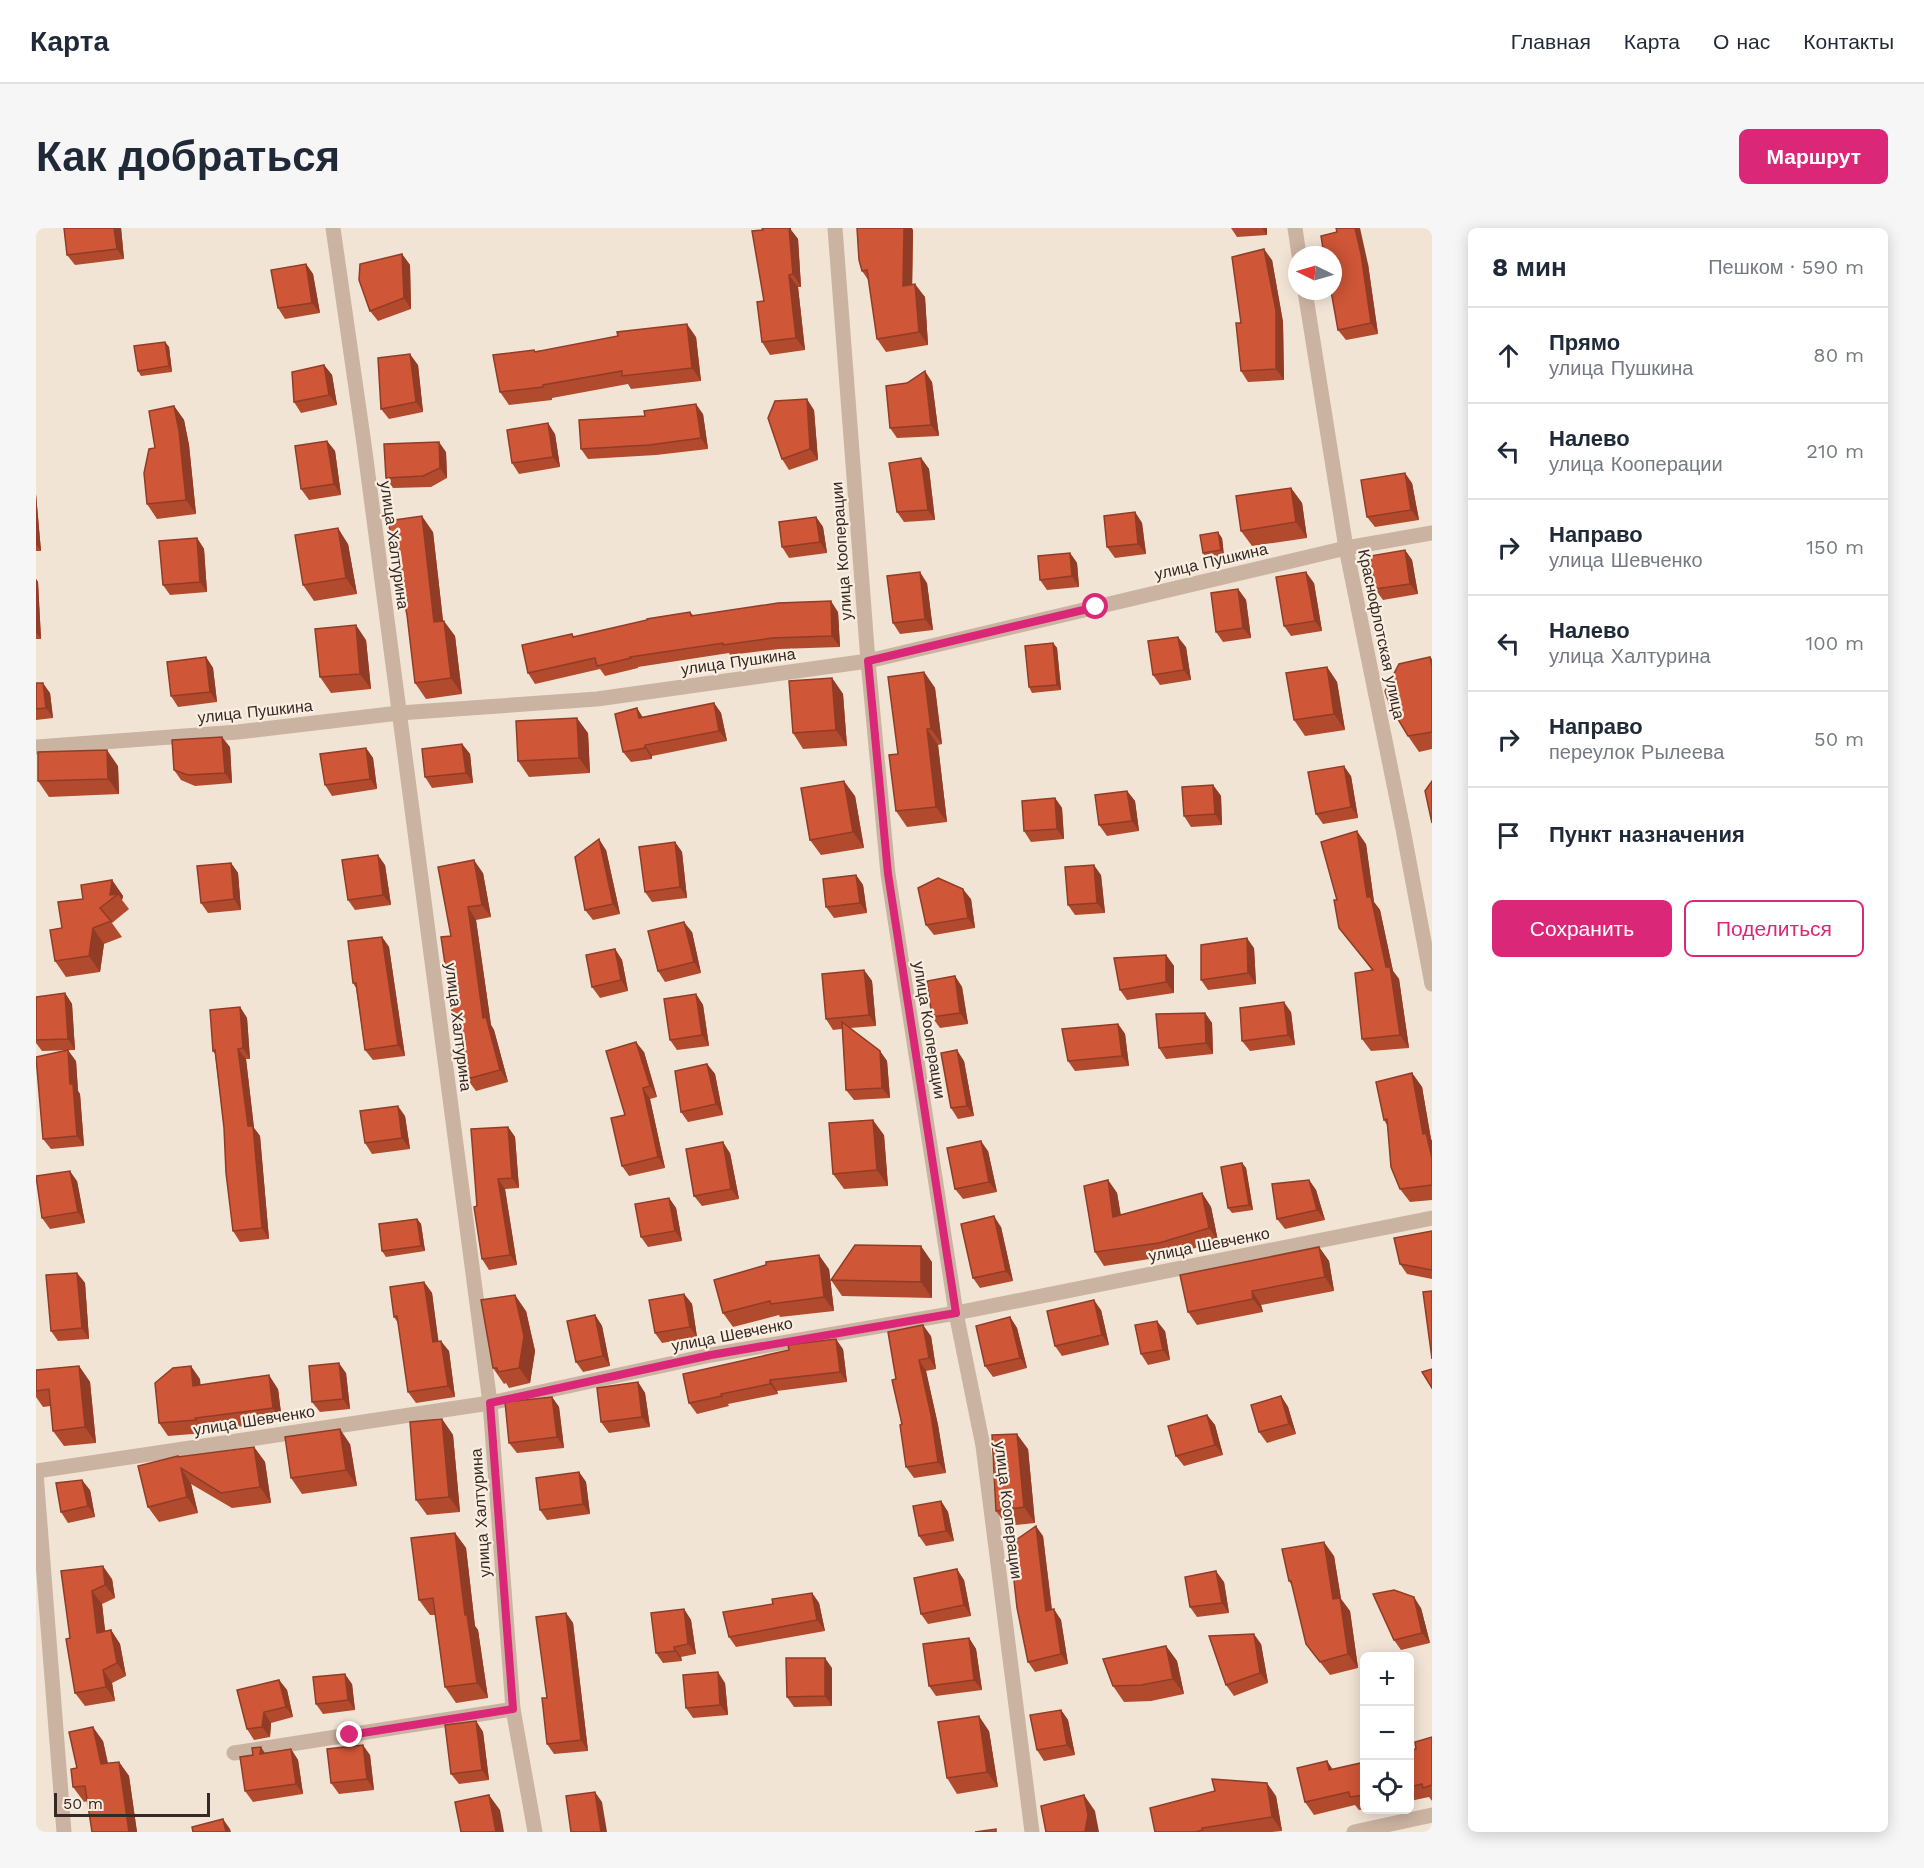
<!DOCTYPE html>
<html lang="ru">
<head>
<meta charset="utf-8">
<style>
  body { margin:0; font-family:"Work Sans",sans-serif; background:#f6f6f7; color:#1f2937 }
  .controls { position:absolute; right:18px; bottom:18px; display:grid; overflow:hidden; border-radius:9px; box-shadow:0 3px 15px #0003 }
  .controls button { width:54px; height:54px; display:grid; place-items:center; padding:0; border:0; border-bottom:2px solid #e0e1e3; background:#fff; color:#1f2937; font:30px sans-serif }
  .compass { position:absolute; left:1252px; top:18px; width:54px; height:54px; border-radius:50%; background:#fff; box-shadow:0 3px 15px #0003; rotate:275deg }
  .scale { position:absolute; left:18px; bottom:15px; width:156px; box-sizing:border-box; padding-left:6px; border:3px solid #342924; border-top:0; font-size:16px; line-height:21px; white-space:nowrap; color:#342924; -webkit-text-stroke:4px #faeee1; paint-order:stroke }
  .stop { position:absolute; width:18px; height:18px; margin:-14px; border:4px solid #db2777; border-radius:50%; background:#fff }
  .stop.end { background:#db2777; border-color:#fff; box-shadow:0 2px 6px #0008 }
  .list { margin:0; padding:0; list-style:none }
  h2 { display:flex; justify-content:space-between; align-items:center; height:78px; margin:0; padding:0 24px; font-size:26px }
  h2 small { font-size:20px; font-weight:400; color:#747a83 }
  .list li { display:grid; grid-template-columns:39px 1fr auto; gap:18px; align-items:center; box-sizing:border-box; height:96px; padding:0 24px; border-top:2px solid #e0e1e3 }
  .list b { display:block; font-size:22px; white-space:nowrap }
  .list p { margin:0; font-size:20px; white-space:nowrap; color:#747a83 }
  .list em { font-size:20px; font-style:normal; color:#747a83 }
  .actions { display:flex; gap:12px; padding:18px 24px }
  .actions a { flex:1; padding:14px 0; border:2px solid #db2777; border-radius:9px; text-align:center; font-size:21px; color:#db2777 }
  .actions .main { background:#db2777; color:#fff }
  .icon { flex:none; width:33px; height:33px; fill:none; stroke:currentColor; stroke-width:2; stroke-linecap:round; stroke-linejoin:round }
  .map { position:relative; flex:none; width:1396px; height:1604px; overflow:hidden; border-radius:9px }
  header { display:flex; align-items:center; gap:36px; box-sizing:border-box; height:84px; padding:0 30px; background:#fff; border-bottom:2px solid #e0e1e3 }
  header strong { font-size:28px }
  nav { display:flex; gap:33px; margin-inline-start:auto; font-size:21px }
  .intro { display:flex; align-items:center; justify-content:space-between; box-sizing:border-box; height:144px; padding:0 36px }
  h1 { margin:0; font-size:42px }
  .button { padding:15px 27px; border-radius:9px; background:#db2777; color:#fff; font-size:21px; font-weight:700 }
  main { display:flex; gap:36px; padding:0 36px }
  aside { flex:1; background:#fff; border-radius:9px; box-shadow:0 3px 15px #0003 }
  .map>svg:first-child { display:block }
  .lines { fill:none; stroke-linecap:round; stroke-linejoin:round }
  .minor { stroke:#cbb3a1; stroke-width:15 }
  .wall { fill:#b24a2e }
  .shaded-wall { fill:#913c26 }
  .building { fill:#cf5636; stroke:#913c26; stroke-width:1.5 }
  .route { stroke:#db2777; stroke-width:8 }
  .labels { text-anchor:middle; stroke-width:4.5; stroke-linejoin:round; paint-order:stroke }
  .street-label { font-size:16px; fill:#342924; stroke:#faeee1 }
</style>
</head>
<body>
<header>
<strong>Карта</strong>
<nav><a>Главная</a><a>Карта</a><a>О нас</a><a>Контакты</a></nav>
</header>
<div class="intro"><h1>Как добраться</h1><a class="button">Маршрут</a></div>
<main>
<div class="map">
<svg width="1396" height="1604" viewBox="0 0 1396 1604">
  <rect width="100%" height="100%" fill="#f2e4d5"/>
  <g class="lines">
    <g class="minor">
      <path d="M297 0 328 216 454 1175 477 1481 499 1604"/>
      <path d="M799 0 832 433 852 646 920 1085 947 1218 996 1604"/>
      <path d="M1259 0 1263 27"/>
      <path d="M1269 63 1310 320 1367 601 1396 756"/>
      <path d="M0 519 202 504 363 485 561 471 832 433 1310 320 1396 305"/>
      <path d="M0 1243 454 1175 675 1127 920 1085 1396 990"/>
      <path d="M0 1245 28 1604"/>
      <path d="M198 1525 477 1481"/>
      <path d="M1318 1604 1396 1587"/>
    </g>
  </g>
  <g class="wall">
    <path d="M28 0H85L88 31 39 37 31 27Z"/>
    <path d="M1195 0H1231V7L1201 9Z"/>
    <path d="M755 2 762 11 765 59H762L769 122 734 127 726 114 728 73Z"/>
    <path d="M877 2 876 57 889 69 892 117 850 124 841 111 833 53 826 43Z"/>
    <path d="M1301 4 1332 36 1342 106 1310 112 1302 102Z"/>
    <path d="M366 26 374 37 375 81 342 93 334 83Z"/>
    <path d="M1236 32 1247 94 1248 152 1212 154 1205 143V95Z"/>
    <path d="M270 36 277 46 284 85 249 91 242 80Z"/>
    <path d="M660 109 665 153 595 161 592 156 516 170V172L473 177 464 164 498 122 499 123Z"/>
    <path d="M129 114 133 119 136 144 105 148 102 143Z"/>
    <path d="M288 137 296 147 301 177 265 185 258 174Z"/>
    <path d="M382 137 387 184 353 191 345 181Z"/>
    <path d="M896 154 903 208 861 210 854 200 871 155Z"/>
    <path d="M138 178 148 192 153 217 160 286 121 291 111 276 119 220Z"/>
    <path d="M778 182 782 232 753 242 746 231Z"/>
    <path d="M667 186 672 221 620 227 552 231 545 221Z"/>
    <path d="M519 206 524 239 483 246 476 235Z"/>
    <path d="M291 213 299 223 305 267 273 272 265 261Z"/>
    <path d="M410 224 411 250 395 259 357 260 350 250Z"/>
    <path d="M885 230 893 241 899 292 868 294 861 284Z"/>
    <path d="M1376 255 1383 292 1339 299 1331 289Z"/>
    <path d="M1255 260 1266 275 1271 310 1216 318 1205 303Z"/>
    <path d="M0 266 5 323H0Z"/>
    <path d="M1099 284 1106 295 1110 326 1079 330 1071 319Z"/>
    <path d="M780 289 787 299 791 325 753 330 746 319Z"/>
    <path d="M397 304 407 393 419 408 426 466 390 471 379 455Z"/>
    <path d="M161 310 168 321 171 364 134 367 127 357Z"/>
    <path d="M1186 310 1188 328 1170 330 1167 325Z"/>
    <path d="M312 316 321 366 278 373 267 357Z"/>
    <path d="M1369 322 1376 332 1382 366 1347 372 1339 361Z"/>
    <path d="M1034 325 1041 335 1043 359 1011 362 1004 352Z"/>
    <path d="M0 351 2 354 5 411H0Z"/>
    <path d="M891 355 897 402 864 406 857 395Z"/>
    <path d="M1278 355 1286 403 1255 408 1248 398Z"/>
    <path d="M1202 361 1210 372 1215 410 1187 414 1180 404Z"/>
    <path d="M654 384 657 387 802 384 804 419 743 421 694 427 693 425 602 439V440L569 448 564 441 499 456 492 445 539 409Z"/>
    <path d="M330 412 335 461 295 465 284 449Z"/>
    <path d="M1017 415 1021 420 1025 462 996 465 993 459Z"/>
    <path d="M1150 419 1155 452 1124 457 1117 447Z"/>
    <path d="M170 429 177 440 181 474 142 479 135 468Z"/>
    <path d="M1394 429 1396 431V521L1383 524 1372 508Z"/>
    <path d="M1291 439 1301 454 1309 502 1269 508 1258 492Z"/>
    <path d="M888 444 899 460 906 516 902 517 911 594 871 599 860 583 862 526Z"/>
    <path d="M796 450 807 466 811 518 767 521 757 505Z"/>
    <path d="M0 455 14 465 17 490 0 492Z"/>
    <path d="M678 475 685 485 691 513 616 528V531L595 534 587 524 607 489Z"/>
    <path d="M552 505 554 545 493 549 482 533Z"/>
    <path d="M426 516 434 526 437 555 396 560 389 549Z"/>
    <path d="M194 519 196 555 159 558 145 552 138 542Z"/>
    <path d="M330 520 337 530 341 561 296 568 289 557Z"/>
    <path d="M82 538 83 566 13 569 2 553Z"/>
    <path d="M1315 548 1322 590 1287 596 1280 586Z"/>
    <path d="M1177 557 1185 568 1186 597 1155 599 1148 588Z"/>
    <path d="M1091 563 1099 573 1103 603 1071 608 1063 597Z"/>
    <path d="M819 568 828 620 785 627 774 612Z"/>
    <path d="M1019 570 1026 580 1028 611 995 614 988 603Z"/>
    <path d="M639 614 646 624 651 670 616 674 609 664Z"/>
    <path d="M1330 616 1338 674 1344 682 1357 743 1363 751 1373 820 1335 823 1326 811 1336 742 1303 700 1301 672Z"/>
    <path d="M570 622 584 686 557 692 549 682Z"/>
    <path d="M195 635 202 645 205 682 172 685 165 675Z"/>
    <path d="M349 637 355 677 319 682 312 672Z"/>
    <path d="M447 645 455 689 440 692 455 797 458 802 472 854 440 863 431 851 415 708Z"/>
    <path d="M820 647 827 657 831 685 798 690 790 679Z"/>
    <path d="M1065 647 1069 685 1039 687 1032 677Z"/>
    <path d="M76 652 87 668 86 672 93 681 76 695 86 709 68 716 64 744 30 749 19 733 26 700 47 671Z"/>
    <path d="M935 671 939 700 898 707 890 697Z"/>
    <path d="M656 704 665 745 629 754 622 743Z"/>
    <path d="M346 709 353 719 369 828 337 832 329 822 320 760 317 755Z"/>
    <path d="M1218 720 1220 756 1172 762 1165 752Z"/>
    <path d="M579 721 586 732 592 763 564 770 556 759Z"/>
    <path d="M1130 727 1138 738V765L1091 772 1084 762Z"/>
    <path d="M828 742 836 753 840 798 814 800 844 823 851 833 854 870 818 872 810 862 806 801 797 802 790 791Z"/>
    <path d="M919 748 926 759 932 796 904 800 896 789Z"/>
    <path d="M29 765 36 776 39 822 6 823 0 815V769Z"/>
    <path d="M660 766 667 777 673 818 641 822 634 812Z"/>
    <path d="M204 779 211 790 214 831H210L218 900 224 908 233 1011 204 1014 197 1003 188 900 179 826 177 823Z"/>
    <path d="M1255 784 1259 817 1214 823 1206 813Z"/>
    <path d="M1169 785 1176 795 1177 826 1130 831 1123 820Z"/>
    <path d="M1082 796 1089 806 1093 838 1039 843 1032 833Z"/>
    <path d="M608 824 621 869 614 871 629 940 593 948 586 938 589 887Z"/>
    <path d="M40 833 42 863 44 866 48 918 15 921 7 911Z"/>
    <path d="M928 833 938 888 922 891 915 880Z"/>
    <path d="M671 836 679 846 687 887 652 894 645 884Z"/>
    <path d="M1376 845 1386 859 1395 911 1396 913V972L1374 974 1364 961 1351 897 1348 892Z"/>
    <path d="M369 888 374 921 336 926 329 915Z"/>
    <path d="M472 899 479 909 483 960 469 961 481 1037 453 1042 446 1031 441 978Z"/>
    <path d="M848 907 852 958 808 961 797 946Z"/>
    <path d="M952 923 961 964 927 971 919 961Z"/>
    <path d="M694 925 703 971 666 978 658 968Z"/>
    <path d="M1206 935 1210 940 1217 982 1196 985 1192 980Z"/>
    <path d="M1072 952 1081 965 1085 987 1166 965 1175 979 1182 1013 1133 1028 1068 1038 1059 1024Z"/>
    <path d="M1273 952 1280 962 1289 992 1249 1001 1241 991Z"/>
    <path d="M41 953 49 995 14 1001 6 990Z"/>
    <path d="M633 970 640 980 646 1013 612 1019 605 1009Z"/>
    <path d="M381 991 385 996 389 1023 350 1029 346 1023Z"/>
    <path d="M965 999 977 1053 944 1060 937 1050Z"/>
    <path d="M1396 1003V1051L1371 1046 1364 1036Z"/>
    <path d="M1283 1019 1293 1033 1298 1063 1225 1077 1227 1084 1161 1097 1152 1084Z"/>
    <path d="M896 1034V1070L806 1068 795 1052Z"/>
    <path d="M793 1041 798 1083 744 1089 743 1087 697 1099 687 1085Z"/>
    <path d="M41 1045 49 1055 53 1111 22 1113 15 1103Z"/>
    <path d="M388 1054 396 1065 402 1113 413 1123 419 1169 380 1175 372 1164 362 1095 358 1089Z"/>
    <path d="M648 1066 656 1076 661 1109 626 1115 619 1105Z"/>
    <path d="M1065 1082 1073 1117 1026 1128 1019 1118Z"/>
    <path d="M490 1083 499 1123 494 1155 473 1160 470 1155 468 1156 457 1140Z"/>
    <path d="M559 1087 566 1098 574 1138 547 1144 540 1134Z"/>
    <path d="M974 1089 981 1100 991 1140 957 1149 949 1138Z"/>
    <path d="M1129 1103 1134 1132 1112 1137 1105 1126Z"/>
    <path d="M895 1108 900 1141 890 1143 902 1197 910 1245 878 1250 870 1239 860 1151Z"/>
    <path d="M807 1121 811 1154 741 1163 742 1166 692 1176 693 1178 661 1186 653 1175 753 1122Z"/>
    <path d="M43 1138 54 1154 60 1215 28 1218 17 1203 15 1178 7 1179 0 1169V1142Z"/>
    <path d="M310 1145 314 1181 284 1184 276 1174Z"/>
    <path d="M164 1151V1157L242 1161 246 1193 169 1203V1205L132 1208 123 1195Z"/>
    <path d="M602 1154 609 1165 614 1199 573 1205 565 1194Z"/>
    <path d="M1245 1168 1252 1179 1260 1206 1231 1215 1223 1204Z"/>
    <path d="M516 1169 523 1179 528 1220 481 1225 473 1215Z"/>
    <path d="M1171 1187 1179 1197 1187 1227 1148 1238 1140 1228Z"/>
    <path d="M406 1191 417 1207 424 1284 391 1287 380 1272Z"/>
    <path d="M314 1216 321 1258 266 1266 255 1250Z"/>
    <path d="M218 1219 229 1234 235 1275 196 1280 155 1256 162 1285 123 1294 112 1279 142 1228 143 1229Z"/>
    <path d="M992 1221 999 1295 971 1298 960 1283Z"/>
    <path d="M543 1244 550 1254 554 1286 511 1292 504 1282Z"/>
    <path d="M54 1262 59 1289 32 1295 25 1284Z"/>
    <path d="M905 1273 912 1284 918 1313 890 1318 883 1308Z"/>
    <path d="M419 1305 430 1320 439 1398 442 1402 452 1470 420 1475 409 1459 399 1387H394L383 1372Z"/>
    <path d="M1007 1308 1016 1381 1025 1392 1032 1436 999 1444 992 1434Z"/>
    <path d="M1298 1328 1305 1371 1314 1383 1322 1440 1294 1447 1270 1416 1257 1359 1253 1353Z"/>
    <path d="M25 1343 76 1351 79 1370 66 1376 69 1404 75 1402 84 1416 90 1448 76 1455 79 1473 49 1478 39 1465 34 1410Z"/>
    <path d="M928 1352 935 1388 892 1396 885 1386Z"/>
    <path d="M1188 1354 1193 1385 1161 1389 1154 1379Z"/>
    <path d="M776 1365 783 1375 789 1403 700 1419 693 1409 737 1376Z"/>
    <path d="M1385 1380 1394 1415 1365 1422 1358 1412Z"/>
    <path d="M648 1381 655 1392 660 1426 645 1429 646 1433 627 1435 620 1425Z"/>
    <path d="M530 1385 537 1395 552 1523 518 1526 511 1516V1470Z"/>
    <path d="M933 1410 940 1421 946 1462 900 1468 893 1458Z"/>
    <path d="M1225 1416 1232 1455 1198 1468 1190 1457Z"/>
    <path d="M1130 1418 1141 1433 1148 1466 1115 1473 1088 1474 1077 1458Z"/>
    <path d="M796 1440V1478L758 1479 751 1469Z"/>
    <path d="M243 1452 251 1462 257 1489 235 1495 234 1509 218 1512 211 1501Z"/>
    <path d="M689 1455 692 1487 657 1490 650 1480Z"/>
    <path d="M316 1456 319 1482 287 1486 280 1476Z"/>
    <path d="M1025 1482 1032 1492 1039 1527 1008 1533 1001 1522Z"/>
    <path d="M440 1493 447 1504 453 1552 423 1556 415 1546Z"/>
    <path d="M953 1503 962 1559 921 1566 911 1550Z"/>
    <path d="M1396 1509V1573L1393 1569 1374 1573V1522L1380 1521Z"/>
    <path d="M67 1513 72 1535 83 1534 93 1548 101 1604H56L51 1573 48 1574 37 1559 41 1540Z"/>
    <path d="M255 1521 262 1532 267 1566 217 1574 209 1563 229 1525Z"/>
    <path d="M334 1527 338 1562 303 1566 295 1555Z"/>
    <path d="M1291 1533 1297 1542 1329 1534V1581L1323 1582 1319 1577 1278 1587 1269 1574Z"/>
    <path d="M1240 1568 1246 1603 1236 1604H1119Z"/>
  </g>
  <g class="shaded-wall">
    <path d="M78 0H85L88 31 81 21Z"/>
    <path d="M747 0H755V2L762 11 765 59 757 46Z"/>
    <path d="M868 0H876L877 2 876 71 867 58Z"/>
    <path d="M1226 0H1231V7Z"/>
    <path d="M1319 0H1324L1332 36 1342 106 1335 95Z"/>
    <path d="M1228 21 1236 32 1247 94 1248 152 1240 141Z"/>
    <path d="M366 26 374 37 375 81 368 70Z"/>
    <path d="M270 36 277 46 284 85 276 75Z"/>
    <path d="M753 47 762 59 769 122 760 110Z"/>
    <path d="M879 56 889 69 892 117 883 104Z"/>
    <path d="M651 96 660 109 665 153 656 140Z"/>
    <path d="M129 114 133 119 136 144 133 138Z"/>
    <path d="M374 126 382 137 387 184 380 174Z"/>
    <path d="M288 137 296 147 301 177 293 167Z"/>
    <path d="M889 143 896 154 903 208 895 197Z"/>
    <path d="M771 171 778 182 782 232 774 221Z"/>
    <path d="M660 176 667 186 672 221 665 210Z"/>
    <path d="M138 178 148 192 153 217 160 286 150 272Z"/>
    <path d="M512 195 519 206 524 239 517 229Z"/>
    <path d="M291 213 299 223 305 267 298 256Z"/>
    <path d="M403 214 410 224 411 250 404 240Z"/>
    <path d="M885 230 893 241 899 292 892 282Z"/>
    <path d="M1369 245 1376 255 1383 292 1375 282Z"/>
    <path d="M1255 260 1266 275 1271 310 1260 294Z"/>
    <path d="M0 266 5 323 0 316Z"/>
    <path d="M1099 284 1106 295 1110 326 1102 316Z"/>
    <path d="M386 288 397 304 409 410 398 394Z"/>
    <path d="M780 289 787 299 791 325 784 314Z"/>
    <path d="M302 300 312 316 321 366 310 350Z"/>
    <path d="M1182 304 1186 310 1188 328 1185 322Z"/>
    <path d="M161 310 168 321 171 364 164 354Z"/>
    <path d="M1369 322 1376 332 1382 366 1374 356Z"/>
    <path d="M1034 325 1041 335 1043 359 1036 348Z"/>
    <path d="M884 344 891 355 897 402 889 391Z"/>
    <path d="M1270 344 1278 355 1286 403 1279 393Z"/>
    <path d="M0 351 2 354 5 411 0 404Z"/>
    <path d="M1202 361 1210 372 1215 410 1207 400Z"/>
    <path d="M795 373 802 384 804 419 796 408Z"/>
    <path d="M408 393 419 408 426 466 415 450Z"/>
    <path d="M320 397 330 412 335 461 324 446Z"/>
    <path d="M1142 409 1150 419 1155 452 1148 442Z"/>
    <path d="M1017 415 1021 420 1025 462 1021 457Z"/>
    <path d="M170 429 177 440 181 474 174 464Z"/>
    <path d="M1291 439 1301 454 1309 502 1298 486Z"/>
    <path d="M888 444 899 460 906 516 895 501Z"/>
    <path d="M796 450 807 466 811 518 800 502Z"/>
    <path d="M7 455 14 465 17 490 10 480Z"/>
    <path d="M678 475 685 485 691 513 683 503Z"/>
    <path d="M601 480 608 491 603 490Z"/>
    <path d="M541 490 552 505 554 545 543 530Z"/>
    <path d="M891 501 902 517 911 594 900 579Z"/>
    <path d="M186 509 194 519 196 555 189 545Z"/>
    <path d="M426 516 434 526 437 555 430 545Z"/>
    <path d="M609 517 616 528V531L609 520Z"/>
    <path d="M330 520 337 530 341 561 334 551Z"/>
    <path d="M71 522 82 538 83 566 72 551Z"/>
    <path d="M1308 538 1315 548 1322 590 1315 579Z"/>
    <path d="M808 553 819 568 828 620 817 604Z"/>
    <path d="M1177 557 1185 568 1186 597 1179 586Z"/>
    <path d="M1091 563 1099 573 1103 603 1096 593Z"/>
    <path d="M1019 570 1026 580 1028 611 1021 601Z"/>
    <path d="M1321 603 1330 616 1338 674 1344 682 1357 743 1363 751 1373 820 1364 807 1350 739 1331 669Z"/>
    <path d="M563 611 570 622 584 686 577 676Z"/>
    <path d="M639 614 646 624 651 670 644 659Z"/>
    <path d="M342 627 349 637 355 677 347 667Z"/>
    <path d="M438 632 447 645 455 689 446 677Z"/>
    <path d="M195 635 202 645 205 682 198 671Z"/>
    <path d="M1058 637 1065 647 1069 685 1061 675Z"/>
    <path d="M820 647 827 657 831 685 824 675Z"/>
    <path d="M76 652 87 668 86 672 82 666 74 667Z"/>
    <path d="M927 661 935 671 939 700 932 690Z"/>
    <path d="M432 679 440 692 455 797 458 802 472 854 464 842 447 790Z"/>
    <path d="M648 694 656 704 665 745 658 734Z"/>
    <path d="M57 700 68 716 64 744 53 728Z"/>
    <path d="M346 709 353 719 369 828 362 817Z"/>
    <path d="M1211 710 1218 720 1220 756 1212 745Z"/>
    <path d="M579 721 586 732 592 763 585 752Z"/>
    <path d="M1130 727 1138 738V765L1130 754Z"/>
    <path d="M828 742 836 753 840 798 833 787Z"/>
    <path d="M919 748 926 759 932 796 924 785Z"/>
    <path d="M29 765 36 776 39 822 32 811Z"/>
    <path d="M660 766 667 777 673 818 666 807Z"/>
    <path d="M1248 774 1255 784 1259 817 1252 807Z"/>
    <path d="M204 779 211 790 214 831 207 820Z"/>
    <path d="M1169 785 1176 795 1177 826 1170 815Z"/>
    <path d="M1082 796 1089 806 1093 838 1086 828Z"/>
    <path d="M600 814 608 824 621 869 614 858Z"/>
    <path d="M202 821 210 831 218 900 224 908 233 1011 226 1000Z"/>
    <path d="M32 822 40 833 42 863 44 866 48 918 41 908 34 856Z"/>
    <path d="M921 822 928 833 938 888 931 878Z"/>
    <path d="M844 823 851 833 854 870 846 860Z"/>
    <path d="M671 836 679 846 687 887 680 876Z"/>
    <path d="M1376 845 1386 859 1395 911 1396 913V930L1387 906Z"/>
    <path d="M607 860 614 871 629 940 622 929Z"/>
    <path d="M362 878 369 888 374 921 366 910Z"/>
    <path d="M837 892 848 907 852 958 841 942Z"/>
    <path d="M472 899 479 909 483 960 476 950Z"/>
    <path d="M945 913 952 923 961 964 953 954Z"/>
    <path d="M687 914 694 925 703 971 695 961Z"/>
    <path d="M1206 935 1210 940 1217 982 1213 977Z"/>
    <path d="M34 943 41 953 49 995 42 984Z"/>
    <path d="M462 951 469 961 481 1037 474 1027Z"/>
    <path d="M1072 952 1081 965 1087 1003 1077 989Z"/>
    <path d="M1273 952 1280 962 1289 992 1281 982Z"/>
    <path d="M1166 965 1175 979 1182 1013 1173 1000Z"/>
    <path d="M633 970 640 980 646 1013 639 1003Z"/>
    <path d="M958 988 965 999 977 1053 970 1043Z"/>
    <path d="M381 991 385 996 389 1023 385 1018Z"/>
    <path d="M885 1018 896 1034V1070L885 1054Z"/>
    <path d="M1283 1019 1293 1033 1298 1063 1289 1049Z"/>
    <path d="M783 1027 793 1041 798 1083 788 1069Z"/>
    <path d="M41 1045 49 1055 53 1111 46 1100Z"/>
    <path d="M388 1054 396 1065 404 1124 397 1114Z"/>
    <path d="M1216 1063 1225 1077 1227 1084 1217 1071Z"/>
    <path d="M648 1066 656 1076 661 1109 654 1099Z"/>
    <path d="M479 1067 490 1083 499 1123 494 1155 483 1140Z"/>
    <path d="M1058 1072 1065 1082 1073 1117 1066 1107Z"/>
    <path d="M559 1087 566 1098 574 1138 567 1128Z"/>
    <path d="M974 1089 981 1100 991 1140 984 1130Z"/>
    <path d="M1121 1093 1129 1103 1134 1132 1127 1122Z"/>
    <path d="M887 1097 895 1108 900 1141 893 1130Z"/>
    <path d="M800 1111 807 1121 811 1154 804 1144Z"/>
    <path d="M405 1113 413 1123 419 1169 412 1158Z"/>
    <path d="M883 1132 890 1143 902 1197 910 1245 902 1234Z"/>
    <path d="M303 1135 310 1145 314 1181 307 1171Z"/>
    <path d="M43 1138 54 1154 60 1215 49 1199Z"/>
    <path d="M155 1138 164 1151 166 1171 157 1158Z"/>
    <path d="M233 1147 242 1161 246 1193 237 1180Z"/>
    <path d="M734 1152 741 1163 742 1166 734 1156Z"/>
    <path d="M602 1154 609 1165 614 1199 606 1189Z"/>
    <path d="M1245 1168 1252 1179 1260 1206 1253 1196Z"/>
    <path d="M516 1169 523 1179 528 1220 521 1209Z"/>
    <path d="M1171 1187 1179 1197 1187 1227 1179 1217Z"/>
    <path d="M159 1190 169 1203V1205L160 1192Z"/>
    <path d="M406 1191 417 1207 424 1284 413 1269Z"/>
    <path d="M304 1201 314 1216 321 1258 310 1242Z"/>
    <path d="M981 1206 992 1221 999 1295 988 1279Z"/>
    <path d="M218 1219 229 1234 235 1275 224 1259Z"/>
    <path d="M145 1240 155 1256 162 1285 151 1269Z"/>
    <path d="M543 1244 550 1254 554 1286 547 1276Z"/>
    <path d="M46 1252 54 1262 59 1289 52 1278Z"/>
    <path d="M905 1273 912 1284 918 1313 910 1303Z"/>
    <path d="M1000 1298 1007 1308 1017 1393 1010 1383Z"/>
    <path d="M419 1305 430 1320 439 1398 442 1402 452 1470 441 1455 429 1387Z"/>
    <path d="M1288 1314 1298 1328 1305 1371 1314 1383 1322 1440 1312 1426 1297 1371Z"/>
    <path d="M67 1338 76 1351 79 1370 69 1357Z"/>
    <path d="M921 1341 928 1352 935 1388 928 1377Z"/>
    <path d="M1180 1343 1188 1354 1193 1385 1186 1375Z"/>
    <path d="M56 1363 66 1376 71 1418 61 1405Z"/>
    <path d="M776 1365 783 1375 789 1403 781 1392Z"/>
    <path d="M1378 1369 1385 1380 1394 1415 1386 1405Z"/>
    <path d="M648 1381 655 1392 660 1426 652 1416Z"/>
    <path d="M1018 1381 1025 1392 1032 1436 1025 1426Z"/>
    <path d="M530 1385 537 1395 552 1523 545 1512Z"/>
    <path d="M75 1402 84 1416 90 1448 81 1435Z"/>
    <path d="M1218 1406 1225 1416 1232 1455 1224 1445Z"/>
    <path d="M933 1410 940 1421 946 1462 938 1452Z"/>
    <path d="M1130 1418 1141 1433 1148 1466 1137 1451Z"/>
    <path d="M638 1419 645 1429 646 1433 639 1423Z"/>
    <path d="M789 1430 796 1440V1478L789 1468Z"/>
    <path d="M67 1442 76 1455 79 1473 70 1459Z"/>
    <path d="M682 1444 689 1455 692 1487 684 1477Z"/>
    <path d="M309 1446 316 1456 319 1482 312 1472Z"/>
    <path d="M243 1452 251 1462 257 1489 250 1479Z"/>
    <path d="M1025 1482 1032 1492 1039 1527 1031 1517Z"/>
    <path d="M228 1484 235 1495 234 1509 226 1499Z"/>
    <path d="M943 1488 953 1503 962 1559 951 1544Z"/>
    <path d="M440 1493 447 1504 453 1552 446 1542Z"/>
    <path d="M57 1499 67 1513 75 1551 65 1536Z"/>
    <path d="M327 1517 334 1527 338 1562 331 1551Z"/>
    <path d="M225 1519 232 1530 224 1526Z"/>
    <path d="M255 1521 262 1532 267 1566 260 1556Z"/>
    <path d="M1291 1533 1299 1545 1293 1542Z"/>
    <path d="M83 1534 93 1548 101 1604H93Z"/>
    <path d="M1231 1555 1240 1568 1246 1603 1236 1589Z"/>
    <path d="M559 1564 566 1574 571 1604H565Z"/>
    <path d="M453 1567 464 1582 468 1604H460Z"/>
    <path d="M1048 1567 1059 1583 1063 1604H1049Z"/>
    <path d="M187 1591 194 1601 195 1604H190Z"/>
  </g>
  <g class="building">
    <path d="M28 0H78L81 21 31 27Z"/>
    <path d="M726 0H753L757 46 753 47 760 110 726 114 721 74 728 73 716 3 727 2Z"/>
    <path d="M821 0H868L867 58 879 56 883 104 841 111 831 42 826 43 823 32Z"/>
    <path d="M1300 0H1319L1325 26 1335 95 1302 102 1295 63H1297V27H1288L1285 8 1301 4Z"/>
    <path d="M1228 21 1240 83V141L1205 143 1200 95H1205L1196 29Z"/>
    <path d="M366 26 368 70 334 83 323 52 324 36Z"/>
    <path d="M270 36 276 75 242 80 235 42Z"/>
    <path d="M651 96 656 140 586 148V143L507 157V159L464 164 457 127 498 122 499 124 582 108 581 104Z"/>
    <path d="M129 114 133 138 102 143 98 118Z"/>
    <path d="M374 126 380 174 345 181 342 130Z"/>
    <path d="M288 137 293 167 258 174 256 144Z"/>
    <path d="M889 143 895 197 854 200 850 158 871 155Z"/>
    <path d="M771 171 774 221 746 231 732 190 739 173Z"/>
    <path d="M660 176 665 210 613 217 545 221 543 192 609 188 608 183Z"/>
    <path d="M138 178 143 203 150 272 111 276 108 245 113 221 119 220 113 183Z"/>
    <path d="M512 195 517 229 476 235 471 202Z"/>
    <path d="M291 213 298 256 265 261 259 218Z"/>
    <path d="M403 214 404 240 387 248 350 250 348 216Z"/>
    <path d="M885 230 892 282 861 284 853 235Z"/>
    <path d="M1369 245 1375 282 1331 289 1325 252Z"/>
    <path d="M1255 260 1260 294 1205 303 1200 268Z"/>
    <path d="M1099 284 1102 316 1071 319 1068 288Z"/>
    <path d="M386 288 398 394 408 393 415 450 379 455 371 387 352 293Z"/>
    <path d="M780 289 784 314 746 319 743 294Z"/>
    <path d="M302 300 310 350 267 357 259 307Z"/>
    <path d="M1182 304 1185 322 1167 325 1164 307Z"/>
    <path d="M161 310 164 354 127 357 123 313Z"/>
    <path d="M1369 322 1374 356 1339 361 1334 328Z"/>
    <path d="M1034 325 1036 348 1004 352 1002 328Z"/>
    <path d="M884 344 889 391 857 395 851 348Z"/>
    <path d="M1270 344 1279 393 1248 398 1240 349Z"/>
    <path d="M1202 361 1207 400 1180 404 1175 365Z"/>
    <path d="M795 373 796 408 736 410 687 417V415L594 429 595 430 561 438 559 430 492 445 486 417 536 406 537 409 611 392V391L654 384 655 388 742 375Z"/>
    <path d="M320 397 324 446 284 449 279 401Z"/>
    <path d="M1142 409 1148 442 1117 447 1112 413Z"/>
    <path d="M1017 415 1021 457 993 459 989 418Z"/>
    <path d="M170 429 174 464 135 468 131 434Z"/>
    <path d="M1394 429 1396 439V504L1372 508 1354 478 1349 463 1363 436Z"/>
    <path d="M1291 439 1298 486 1258 492 1250 445Z"/>
    <path d="M888 444 895 501H891L900 579 860 583 853 527 862 526 852 449Z"/>
    <path d="M796 450 800 502 757 505 753 453Z"/>
    <path d="M0 455H7L10 480 0 481Z"/>
    <path d="M678 475 683 503 609 517V520L587 524 579 486 601 480 603 490Z"/>
    <path d="M541 490 543 530 482 533 480 493Z"/>
    <path d="M186 509 189 545 152 547 138 542 136 512Z"/>
    <path d="M426 516 430 545 389 549 386 521Z"/>
    <path d="M330 520 334 551 289 557 284 526Z"/>
    <path d="M71 522 72 551 2 553V524Z"/>
    <path d="M1308 538 1315 579 1280 586 1272 544Z"/>
    <path d="M808 553 817 604 774 612 765 560Z"/>
    <path d="M1396 553V595L1389 563Z"/>
    <path d="M1177 557 1179 586 1148 588 1146 559Z"/>
    <path d="M1091 563 1096 593 1063 597 1059 567Z"/>
    <path d="M1019 570 1021 601 988 603 986 573Z"/>
    <path d="M1321 603 1331 669H1335L1350 739H1354L1364 807 1326 811 1319 745 1337 742 1303 700 1298 672H1301L1285 614Z"/>
    <path d="M563 611 577 676 549 682 539 629Z"/>
    <path d="M639 614 644 659 609 664 603 619Z"/>
    <path d="M342 627 347 667 312 672 306 632Z"/>
    <path d="M438 632 446 677 432 679 447 790 450 789 464 842 431 851 419 804 405 709 415 708 402 639Z"/>
    <path d="M195 635 198 671 165 675 161 638Z"/>
    <path d="M1058 637 1061 675 1032 677 1029 639Z"/>
    <path d="M820 647 824 675 790 679 787 651Z"/>
    <path d="M902 650 927 661 932 690 890 697 882 660Z"/>
    <path d="M76 652 74 667 82 666 64 680 75 693 57 700 53 728 19 733 14 702 26 700 22 674 47 671 45 657Z"/>
    <path d="M648 694 658 734 622 743 612 703Z"/>
    <path d="M346 709 362 817 329 822 320 755H317L312 713Z"/>
    <path d="M1211 710 1212 745 1165 752V717Z"/>
    <path d="M579 721 585 752 556 759 550 727Z"/>
    <path d="M1130 727V754L1084 762 1078 730Z"/>
    <path d="M828 742 833 787 790 791 786 746Z"/>
    <path d="M919 748 924 785 896 789 891 753Z"/>
    <path d="M29 765 32 811 0 812V769Z"/>
    <path d="M660 766 666 807 634 812 628 771Z"/>
    <path d="M1248 774 1252 807 1206 813 1204 780Z"/>
    <path d="M204 779 207 820 202 821 212 898H217L226 1000 197 1003 190 945 188 900 179 822 177 823 174 782Z"/>
    <path d="M1169 785 1170 815 1123 820 1120 786Z"/>
    <path d="M806 794 844 823 846 860 810 862Z"/>
    <path d="M1082 796 1086 828 1032 833 1026 801Z"/>
    <path d="M600 814 614 858 607 860 622 929 586 938 575 890 589 887 570 823Z"/>
    <path d="M32 822 34 856H37L41 908 7 911 0 829Z"/>
    <path d="M921 822 931 878 915 880 905 825Z"/>
    <path d="M671 836 680 876 645 884 639 843Z"/>
    <path d="M1376 845 1387 906 1390 905 1396 930V957L1364 961 1355 939 1351 891 1348 892 1340 854Z"/>
    <path d="M362 878 366 910 329 915 324 883Z"/>
    <path d="M837 892 841 942 797 946 793 895Z"/>
    <path d="M472 899 476 950 462 951 474 1027 446 1031 438 979 441 978 435 901Z"/>
    <path d="M945 913 953 954 919 961 911 920Z"/>
    <path d="M687 914 695 961 658 968 650 921Z"/>
    <path d="M1206 935 1213 977 1192 980 1185 939Z"/>
    <path d="M34 943 42 984 6 990 0 948Z"/>
    <path d="M1072 952 1077 989 1166 965 1173 1000 1123 1015 1059 1024 1048 958Z"/>
    <path d="M1273 952 1281 982 1241 991 1236 956Z"/>
    <path d="M633 970 639 1003 605 1009 599 976Z"/>
    <path d="M958 988 970 1043 937 1050 925 996Z"/>
    <path d="M381 991 385 1018 346 1023 343 996Z"/>
    <path d="M1396 1003V1042L1364 1036 1358 1010Z"/>
    <path d="M819 1017 885 1018V1054L795 1052Z"/>
    <path d="M1283 1019 1289 1049 1216 1063 1217 1071 1152 1084 1144 1047Z"/>
    <path d="M783 1027 788 1069 735 1076 734 1073 687 1085 678 1052 730 1037V1034Z"/>
    <path d="M41 1045 46 1100 15 1103 10 1047Z"/>
    <path d="M388 1054 397 1114 405 1113 412 1158 372 1164 361 1088 358 1089 354 1059Z"/>
    <path d="M1396 1063V1131L1387 1064Z"/>
    <path d="M648 1066 654 1099 619 1105 613 1072Z"/>
    <path d="M479 1067 488 1108 483 1140 462 1144 461 1140H457L445 1072Z"/>
    <path d="M1058 1072 1066 1107 1019 1118 1011 1083Z"/>
    <path d="M559 1087 567 1128 540 1134 531 1093Z"/>
    <path d="M974 1089 984 1130 949 1138 940 1098Z"/>
    <path d="M1121 1093 1127 1122 1105 1126 1099 1097Z"/>
    <path d="M887 1097 893 1130 883 1132 895 1187 902 1234 870 1239 864 1197 866 1196 856 1152 860 1151 852 1104Z"/>
    <path d="M800 1111 804 1144 734 1152V1156L685 1166 686 1168 653 1175 647 1146 753 1122 752 1117Z"/>
    <path d="M303 1135 307 1171 276 1174 273 1138Z"/>
    <path d="M43 1138 49 1199 17 1203 13 1161 0 1163V1142Z"/>
    <path d="M155 1138 157 1158 233 1147 237 1180 159 1190 160 1192 123 1195 119 1155 137 1140Z"/>
    <path d="M1396 1141V1160L1386 1144Z"/>
    <path d="M602 1154 606 1189 565 1194 561 1160Z"/>
    <path d="M1245 1168 1253 1196 1223 1204 1215 1177Z"/>
    <path d="M516 1169 521 1209 473 1215 469 1174Z"/>
    <path d="M1171 1187 1179 1217 1140 1228 1132 1198Z"/>
    <path d="M406 1191 413 1269 380 1272 374 1194Z"/>
    <path d="M304 1201 310 1242 255 1250 249 1209Z"/>
    <path d="M981 1206 988 1279 960 1283 956 1207Z"/>
    <path d="M218 1219 224 1259 185 1265 145 1240 151 1269 112 1279 102 1238 142 1228V1229Z"/>
    <path d="M543 1244 547 1276 504 1282 500 1250Z"/>
    <path d="M46 1252 52 1278 25 1284 20 1255Z"/>
    <path d="M905 1273 910 1303 883 1308 877 1278Z"/>
    <path d="M1000 1298 1010 1383 1018 1381 1025 1426 992 1434 981 1380 974 1316Z"/>
    <path d="M419 1305 429 1387H431L441 1455 409 1459 397 1370 383 1372 375 1310Z"/>
    <path d="M1288 1314 1297 1371 1304 1370 1312 1426 1284 1434 1270 1416 1255 1353H1253L1246 1321Z"/>
    <path d="M67 1338 69 1357 56 1363 61 1405 75 1402 81 1435 67 1442 70 1459 39 1465 30 1411 34 1410 25 1343Z"/>
    <path d="M921 1341 928 1377 885 1386 878 1350Z"/>
    <path d="M1180 1343 1186 1375 1154 1379 1149 1349Z"/>
    <path d="M1358 1362 1378 1369 1386 1405 1358 1412 1337 1366Z"/>
    <path d="M776 1365 781 1392 693 1409 687 1384 737 1376 736 1371Z"/>
    <path d="M648 1381 652 1416 638 1419 639 1423 620 1425 615 1385Z"/>
    <path d="M530 1385 545 1512 511 1516 506 1470H511L500 1389Z"/>
    <path d="M1218 1406 1224 1445 1190 1457 1173 1408Z"/>
    <path d="M933 1410 938 1452 893 1458 887 1416Z"/>
    <path d="M1130 1418 1137 1451 1105 1457 1077 1458 1067 1431Z"/>
    <path d="M750 1430H789V1468L751 1469Z"/>
    <path d="M682 1444 684 1477 650 1480 647 1447Z"/>
    <path d="M309 1446 312 1472 280 1476 277 1449Z"/>
    <path d="M243 1452 250 1479 228 1484 226 1499 211 1501 201 1462Z"/>
    <path d="M1025 1482 1031 1517 1001 1522 994 1487Z"/>
    <path d="M943 1488 951 1544 911 1550 902 1494Z"/>
    <path d="M440 1493 446 1542 415 1546 409 1497Z"/>
    <path d="M57 1499 65 1536 83 1534 93 1604H56L49 1558 37 1559 35 1541 41 1540 33 1504Z"/>
    <path d="M1396 1509V1557L1387 1560 1386 1556 1374 1559V1522L1380 1521 1379 1514Z"/>
    <path d="M327 1517 331 1551 295 1555 291 1521Z"/>
    <path d="M225 1519 224 1526 255 1521 260 1556 209 1563 204 1529 217 1527 216 1520Z"/>
    <path d="M1291 1533 1293 1542 1329 1534V1567L1314 1569 1313 1564 1269 1574 1261 1540Z"/>
    <path d="M1176 1551 1231 1555 1236 1589 1166 1600 1167 1602 1160 1604H1119L1114 1580 1179 1563Z"/>
    <path d="M559 1564 565 1604H535L530 1568Z"/>
    <path d="M453 1567 460 1604H425L419 1574Z"/>
    <path d="M1048 1567 1052 1587 1049 1604H1010L1005 1578Z"/>
    <path d="M187 1591 190 1604H157L156 1599Z"/>
    <path d="M960 1601V1604H939Z"/>
  </g>
  <g class="lines">
    <path class="route" d="M314 1507 477 1481 454 1175 675 1127 920 1085 852 646 832 433 1060 379"/>
  </g>
  <g class="labels">
    <g class="street-label">
      <text transform="translate(359 317) rotate(82)" y="6">улица Халтурина</text>
      <text transform="translate(805 323) rotate(-94)" y="6">улица Кооперации</text>
      <text transform="translate(1175 333) rotate(-13)" y="6">улица Пушкина</text>
      <text transform="translate(1346 406) rotate(78)" y="6">Краснофлотская улица</text>
      <text transform="translate(702 433) rotate(-8)" y="6">улица Пушкина</text>
      <text transform="translate(219 483) rotate(-6)" y="6">улица Пушкина</text>
      <text transform="translate(423 799) rotate(83)" y="6">улица Халтурина</text>
      <text transform="translate(894 802) rotate(81)" y="6">улица Кооперации</text>
      <text transform="translate(1173 1016) rotate(-11)" y="6">улица Шевченко</text>
      <text transform="translate(696 1106) rotate(-11)" y="6">улица Шевченко</text>
      <text transform="translate(218 1192) rotate(-9)" y="6">улица Шевченко</text>
      <text transform="translate(973 1282) rotate(83)" y="6">улица Кооперации</text>
      <text transform="translate(444 1285) rotate(-94)" y="6">улица Халтурина</text>
    </g>
  </g>
</svg>
<div class="controls">
<button>+</button>
<button>−</button>
<button><svg class="icon" aria-label="locate" viewBox="0 0 24 24"><circle cx="12" cy="12" r="6"/><path d="M12 2v4M12 18v4M2 12h4M18 12h4"/></svg></button>
</div>
<svg class="compass" viewBox="-18 -18 36 36"><path d="M0-13l5 13h-10z" fill="#e53935"/><path d="M0 13l5-13h-10z" fill="#747a83"/></svg>
<div class="scale">50 m</div>
<div class="stop" style="left:1060px;top:379px"></div>
<div class="stop end" style="left:314px;top:1507px"></div>
</div>
<aside>
<h2>8 мин<small>Пешком · 590 m</small></h2>
<ul class="list">
<li><svg class="icon" aria-label="ahead" viewBox="0 0 24 24"><path d="M12 20V5M6 11l6-6 6 6"/></svg><div><b>Прямо</b><p>улица Пушкина</p></div><em>80 m</em></li>
<li><svg class="icon" aria-label="left" viewBox="0 0 24 24"><path d="M17 20v-9H6M10 6l-5 5 5 5"/></svg><div><b>Налево</b><p>улица Кооперации</p></div><em>210 m</em></li>
<li><svg class="icon" aria-label="right" viewBox="0 0 24 24"><path d="M7 20v-9h11M14 6l5 5-5 5"/></svg><div><b>Направо</b><p>улица Шевченко</p></div><em>150 m</em></li>
<li><svg class="icon" aria-label="left" viewBox="0 0 24 24"><path d="M17 20v-9H6M10 6l-5 5 5 5"/></svg><div><b>Налево</b><p>улица Халтурина</p></div><em>100 m</em></li>
<li><svg class="icon" aria-label="right" viewBox="0 0 24 24"><path d="M7 20v-9h11M14 6l5 5-5 5"/></svg><div><b>Направо</b><p>переулок Рылеева</p></div><em>50 m</em></li>
<li><svg class="icon" aria-label="arrive" viewBox="0 0 24 24"><path d="M6 21V4h12l-3 4 3 4H6"/></svg><div><b>Пункт назначения</b></div></li>
</ul>
<div class="actions"><a class="main">Сохранить</a><a>Поделиться</a></div>
</aside>
</main>
</body>
</html>
